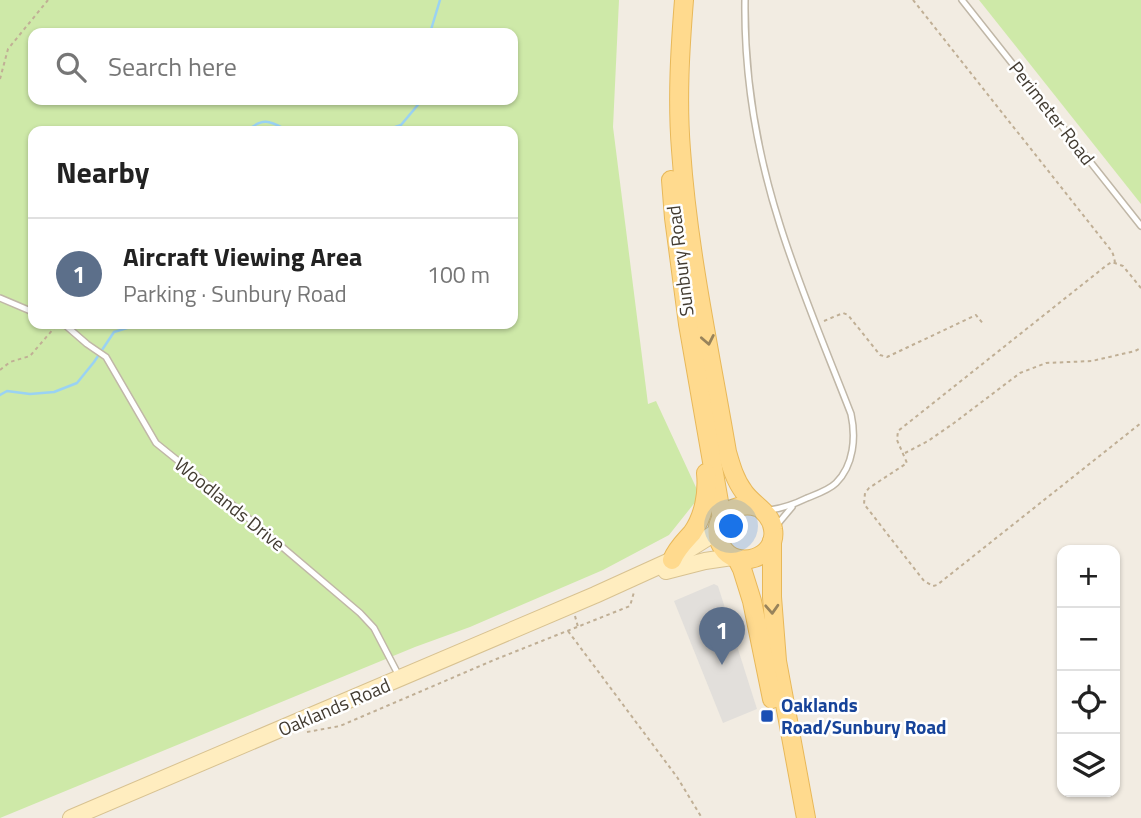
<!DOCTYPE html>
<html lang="en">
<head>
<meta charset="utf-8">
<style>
  body { margin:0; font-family:"Titillium Web",sans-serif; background:#f6f6f6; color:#222 }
  .controls { position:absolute; right:21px; bottom:21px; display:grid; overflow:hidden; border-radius:14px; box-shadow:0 2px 5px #0004 }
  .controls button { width:63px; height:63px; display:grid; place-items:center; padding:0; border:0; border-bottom:2px solid #e0e0e0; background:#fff; color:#222; font:35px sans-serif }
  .you { position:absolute; left:732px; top:527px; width:24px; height:24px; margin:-18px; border:5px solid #fff; border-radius:50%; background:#1a73e8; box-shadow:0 0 0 10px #1a73e833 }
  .badge { display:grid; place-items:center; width:46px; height:46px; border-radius:50%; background:#ff270c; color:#fff; font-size:23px; font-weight:700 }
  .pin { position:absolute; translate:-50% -58px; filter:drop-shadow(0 2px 4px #0008) }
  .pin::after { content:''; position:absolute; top:37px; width:24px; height:21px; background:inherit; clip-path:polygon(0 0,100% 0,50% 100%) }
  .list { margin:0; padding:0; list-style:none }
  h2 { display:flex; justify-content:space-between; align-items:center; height:91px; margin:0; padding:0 28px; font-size:30px }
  h2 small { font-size:23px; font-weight:400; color:#767676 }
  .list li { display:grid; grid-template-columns:46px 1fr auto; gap:21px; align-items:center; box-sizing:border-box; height:112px; padding:0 28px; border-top:2px solid #e0e0e0 }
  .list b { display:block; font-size:26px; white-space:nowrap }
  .list p { margin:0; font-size:23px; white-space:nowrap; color:#767676 }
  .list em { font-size:23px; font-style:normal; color:#767676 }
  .icon { flex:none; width:38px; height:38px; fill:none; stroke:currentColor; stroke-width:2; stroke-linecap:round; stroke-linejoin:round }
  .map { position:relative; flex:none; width:1141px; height:818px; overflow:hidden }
  .search { position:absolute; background:#fff; box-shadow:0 2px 5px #0004; left:28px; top:28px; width:490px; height:77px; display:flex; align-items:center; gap:18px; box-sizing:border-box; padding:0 24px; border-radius:14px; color:#767676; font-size:26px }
  .panel { position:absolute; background:#fff; box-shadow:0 2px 5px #0004; left:28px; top:126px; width:490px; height:203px; border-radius:14px }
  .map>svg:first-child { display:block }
  .green { fill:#cee9a8; fill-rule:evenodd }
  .parking { fill:#e2dfdb }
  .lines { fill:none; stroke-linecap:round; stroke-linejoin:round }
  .stream { stroke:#9ad2f3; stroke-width:2.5 }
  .service-casing { stroke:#c0b7a7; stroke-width:8 }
  .secondary-casing { stroke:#d8c291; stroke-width:18 }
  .primary-casing { stroke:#e8b859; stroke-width:20 }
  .path { stroke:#c0af95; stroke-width:2; stroke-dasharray:3.5 3.5; stroke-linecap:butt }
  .service { stroke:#fff; stroke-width:5 }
  .secondary { stroke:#ffedbf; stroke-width:16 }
  .primary { stroke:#ffda8e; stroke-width:18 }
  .oneway { stroke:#98835b }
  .transit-dot { fill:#1a4fb4; stroke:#fff; stroke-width:2.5 }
  .labels { text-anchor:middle; stroke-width:5; stroke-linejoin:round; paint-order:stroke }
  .street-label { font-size:19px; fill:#433c32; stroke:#fff }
  .transit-label { font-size:19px; font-weight:bold; fill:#164399; stroke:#fff; text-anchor:start }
</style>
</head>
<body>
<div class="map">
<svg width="1141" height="818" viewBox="0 0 1141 818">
  <rect width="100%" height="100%" fill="#f2ece2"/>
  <g class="green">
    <path d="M0 0H619L613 127 648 404 656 401 700 496 669 535 603 570 470 627 415 647 0 818ZM33 33H513V100H33ZM33 131H513V324H33Z"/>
    <path d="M979 0H1141V204Z"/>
  </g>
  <path class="parking" d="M714 584 718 586 757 709 723 723 674 601Z"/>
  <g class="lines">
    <g class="stream">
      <path d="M430 33 440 0"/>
      <path d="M247 131C264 116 271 122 289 131"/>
      <path d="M384 131 401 125 422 100"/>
      <path d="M0 395 7 391 30 394 54 392 77 383 94 362 114 332 140 324"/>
    </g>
    <defs>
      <g id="service">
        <path d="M745 0C744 76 757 153 780 225 800 289 827 352 851 414 856 437 854 465 836 483 829 490 817 494 807 498 795 504 783 508 770 510"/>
        <path d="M962 0 1141 226"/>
        <path d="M0 298 33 312"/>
        <path d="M64 324 87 344 106 357 156 443 228 501 360 613 374 628 399 676"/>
        <path d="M776 526 792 507"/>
      </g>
      <g id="secondary">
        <path d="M666 571 705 561 732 557"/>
        <path d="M71 818 595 595 672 560 718 531"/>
      </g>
      <g id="primary">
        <path d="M684 0C680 50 677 100 681 150 688 251 710 352 727 452 731 466 735 480 744 492 753 505 771 512 773 529 778 558 736 571 722 547 707 521 732 500 757 507"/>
        <path d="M671 180 674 218 688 324 722 519"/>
        <path d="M772 541V597L777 661 806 818"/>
        <path d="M737 559 742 569 752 601 772 699"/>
        <path d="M672 560C677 548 684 542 692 533 704 516 708 493 706 473"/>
      </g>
    </defs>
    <use href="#service" class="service-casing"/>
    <use href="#secondary" class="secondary-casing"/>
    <use href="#primary" class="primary-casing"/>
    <g class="path">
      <path d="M913 0 1110 249 1113 254 1115 262"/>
      <path d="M0 79 8 49 48 0"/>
      <path d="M1141 288 1123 266 1112 262 1107 265 898 431 897 440 907 463 869 488 865 493 864 504 924 581 933 586 937 585 1141 423"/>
      <path d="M824 321 843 313 848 315 880 355 887 357 976 315 984 325"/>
      <path d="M0 370 10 362 30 356 55 327"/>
      <path d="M905 453 928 441 954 423 1020 373 1046 363 1092 361 1135 351 1141 348"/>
      <path d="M575 616 578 627"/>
      <path d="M568 631 677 777 702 818"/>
      <path d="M307 732 340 726 494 660 630 606 634 592"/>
    </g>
    <use href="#service" class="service"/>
    <use href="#secondary" class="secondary"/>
    <use href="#primary" class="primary"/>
  </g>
  <defs><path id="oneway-chevron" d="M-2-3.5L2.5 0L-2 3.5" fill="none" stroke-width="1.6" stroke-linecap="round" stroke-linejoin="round" transform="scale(1.75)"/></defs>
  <g class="oneway">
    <use href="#oneway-chevron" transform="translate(708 340) rotate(79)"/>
    <use href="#oneway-chevron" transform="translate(772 609) rotate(87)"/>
  </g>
  <rect class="transit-dot" x="760" y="709" width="14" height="14" rx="3.5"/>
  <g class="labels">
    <g class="street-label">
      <text transform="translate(1052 113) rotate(52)" y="7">Perimeter Road</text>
      <text transform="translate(680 261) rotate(-97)" y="7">Sunbury Road</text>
      <text transform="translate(230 504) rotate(39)" y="7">Woodlands Drive</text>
      <text transform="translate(334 707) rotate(-23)" y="7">Oaklands Road</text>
    </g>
    <g class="transit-label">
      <text x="781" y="712">Oaklands<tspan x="781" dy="22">Road/Sunbury Road</tspan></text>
    </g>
  </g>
</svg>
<div class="controls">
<button>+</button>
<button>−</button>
<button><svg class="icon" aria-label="locate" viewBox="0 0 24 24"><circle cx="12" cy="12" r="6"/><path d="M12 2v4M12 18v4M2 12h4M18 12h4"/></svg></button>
<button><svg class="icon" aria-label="layers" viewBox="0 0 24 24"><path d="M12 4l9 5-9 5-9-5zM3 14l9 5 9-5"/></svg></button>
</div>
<div class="you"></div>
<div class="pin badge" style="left:722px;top:665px;background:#5c6f8a">1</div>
<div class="search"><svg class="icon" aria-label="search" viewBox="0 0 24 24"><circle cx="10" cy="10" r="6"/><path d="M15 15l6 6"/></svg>Search here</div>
<section class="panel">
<h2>Nearby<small></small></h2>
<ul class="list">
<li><span class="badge" style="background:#5c6f8a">1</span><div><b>Aircraft Viewing Area</b><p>Parking · Sunbury Road</p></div><em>100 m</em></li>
</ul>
</section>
</div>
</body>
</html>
